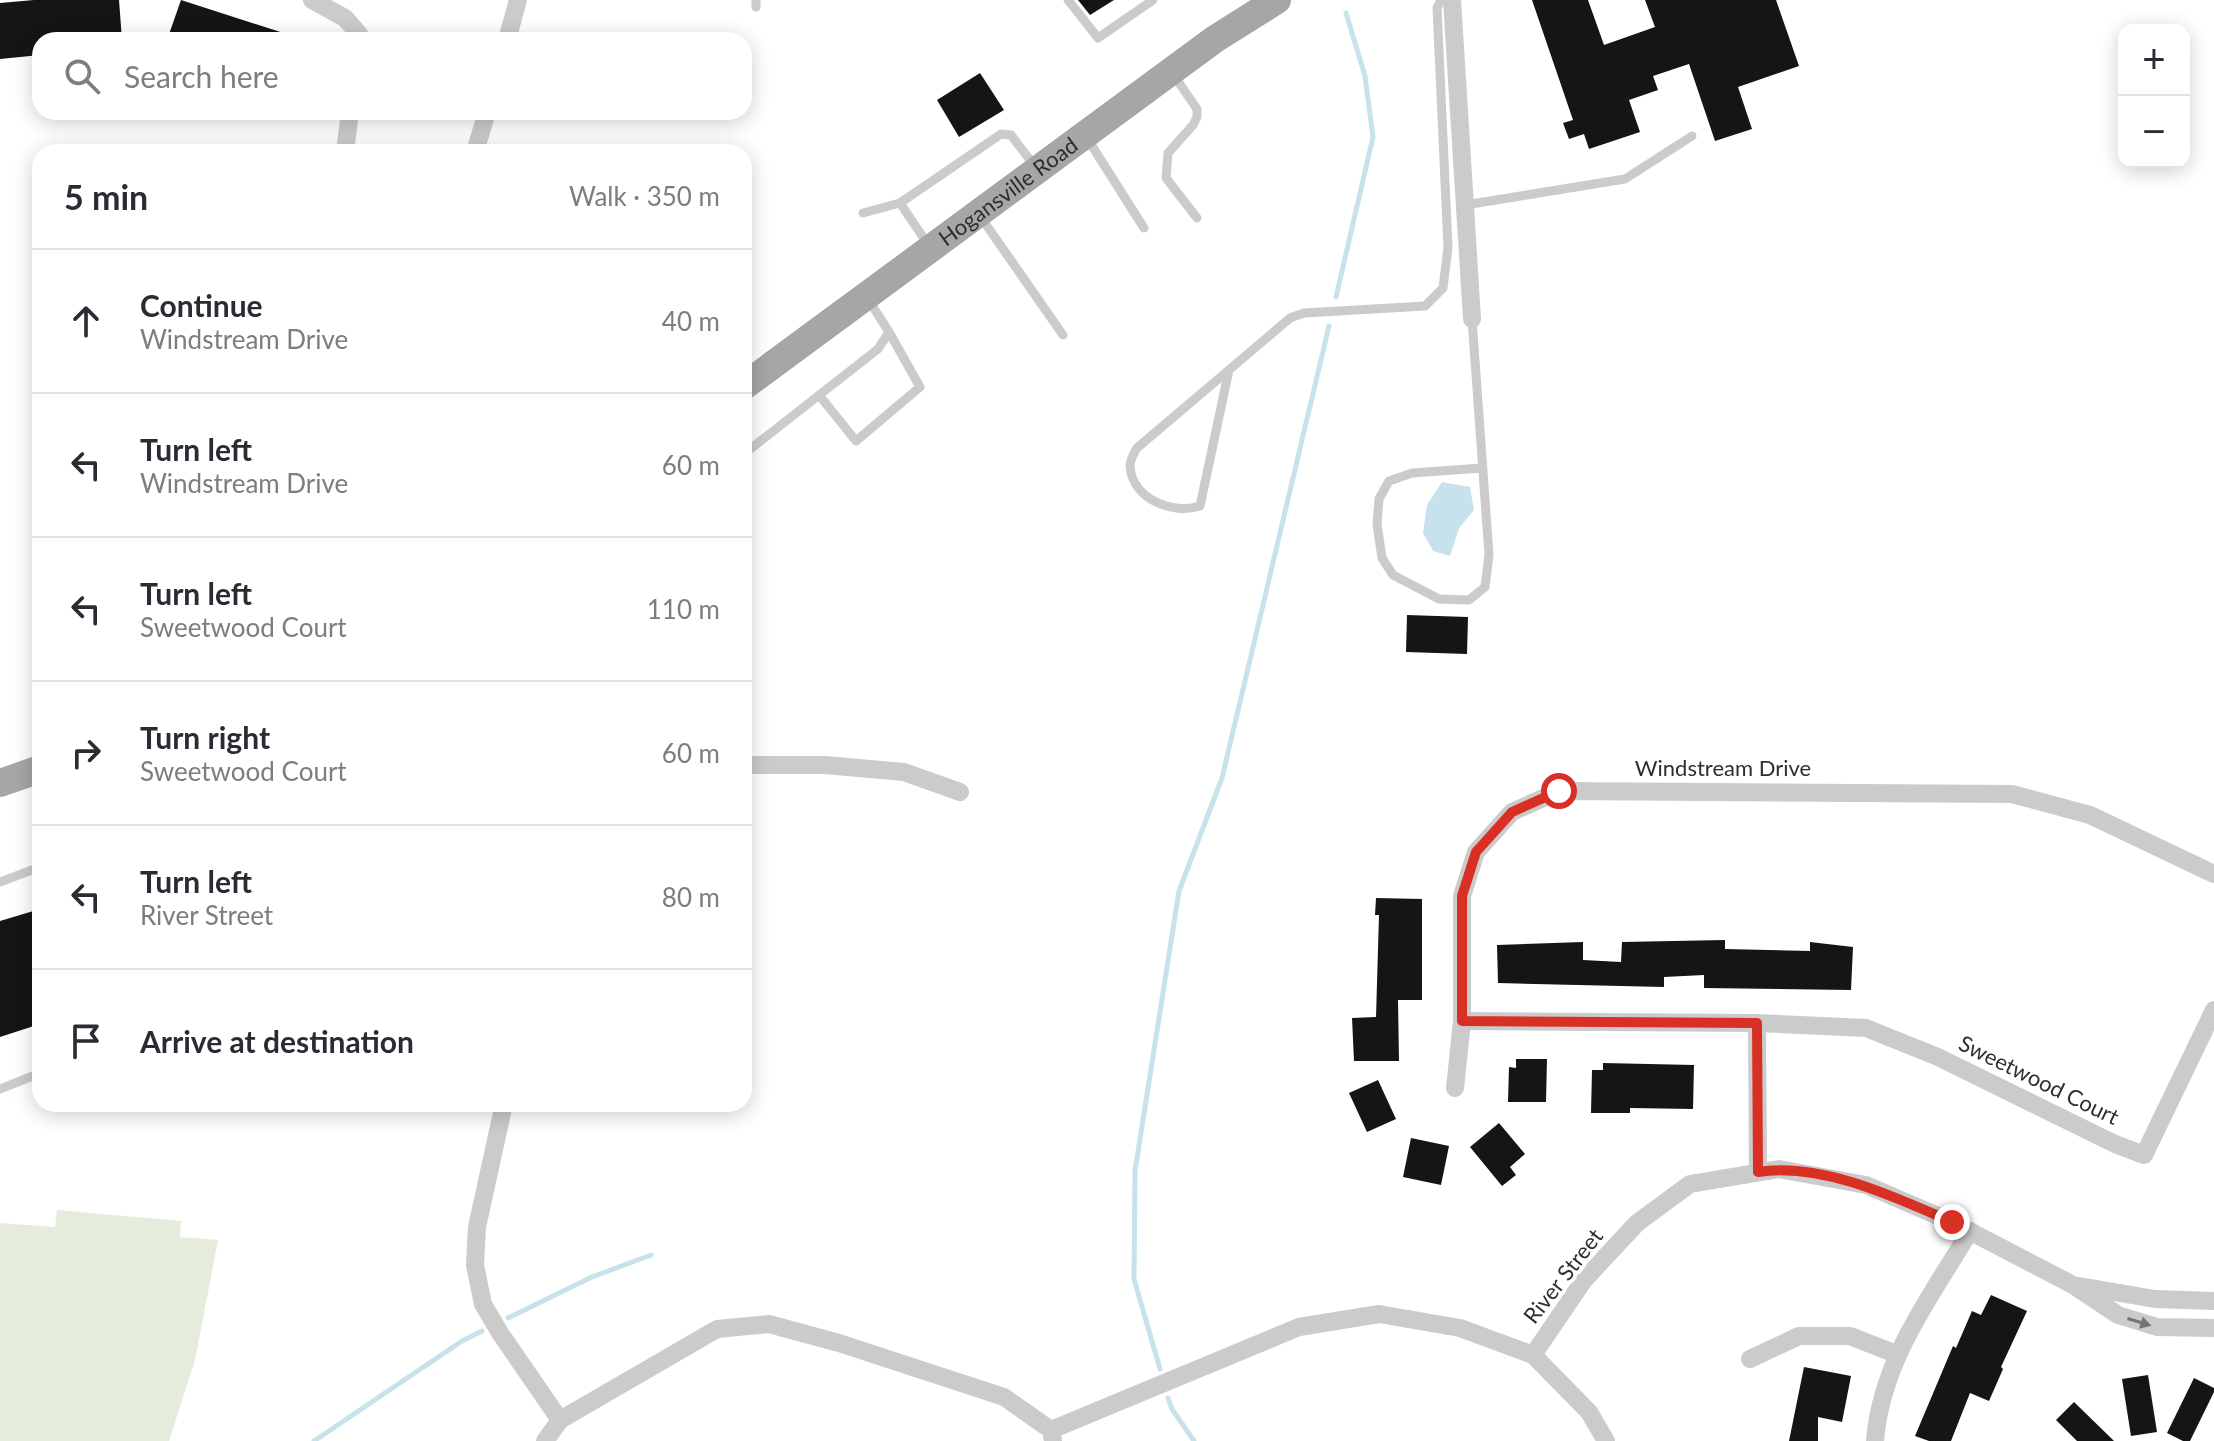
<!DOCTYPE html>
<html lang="en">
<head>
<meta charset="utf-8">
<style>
  body { margin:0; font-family:Lato,sans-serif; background:#f2f2f3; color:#2b2b33 }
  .controls { position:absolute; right:24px; top:24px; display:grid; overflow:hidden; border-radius:16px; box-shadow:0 4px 20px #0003 }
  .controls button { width:72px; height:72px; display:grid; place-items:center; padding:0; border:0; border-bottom:2px solid #e1e1e2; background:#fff; color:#2b2b33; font:40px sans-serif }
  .stop { position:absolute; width:24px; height:24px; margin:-18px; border:6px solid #d93025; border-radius:50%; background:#fff }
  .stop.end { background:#d93025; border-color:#fff; box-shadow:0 2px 8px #0008 }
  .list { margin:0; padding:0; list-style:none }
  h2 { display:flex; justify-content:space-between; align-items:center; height:104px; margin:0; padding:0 32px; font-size:34px }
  h2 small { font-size:26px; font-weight:400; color:#7c7c81 }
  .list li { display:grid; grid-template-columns:52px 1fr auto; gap:24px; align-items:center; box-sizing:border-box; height:144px; padding:0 32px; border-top:2px solid #e1e1e2 }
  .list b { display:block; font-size:30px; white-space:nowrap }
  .list p { margin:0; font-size:26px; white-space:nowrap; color:#7c7c81 }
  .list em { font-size:26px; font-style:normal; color:#7c7c81 }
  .icon { flex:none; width:44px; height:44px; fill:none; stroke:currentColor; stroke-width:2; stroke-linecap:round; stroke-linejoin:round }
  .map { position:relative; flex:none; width:2214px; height:1441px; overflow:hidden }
  .search { position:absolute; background:#fff; box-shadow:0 4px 20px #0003; left:32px; top:32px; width:720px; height:88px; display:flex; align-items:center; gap:20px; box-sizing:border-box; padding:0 28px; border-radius:24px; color:#7c7c81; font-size:30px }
  .panel { position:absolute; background:#fff; box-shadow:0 4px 20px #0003; left:32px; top:144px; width:720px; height:968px; border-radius:24px }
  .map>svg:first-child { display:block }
  .green { fill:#e6ecdb }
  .water { fill:#c7e2ec }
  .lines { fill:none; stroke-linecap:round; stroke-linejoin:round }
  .stream { stroke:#c7e2ec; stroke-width:5 }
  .building { fill:#151515 }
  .lane { stroke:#cbcbcb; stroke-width:9 }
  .street { stroke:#cbcbcb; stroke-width:18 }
  .primary { stroke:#a6a6a6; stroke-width:28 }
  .oneway { fill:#757575 }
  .route { stroke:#d93025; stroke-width:10 }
  .labels { text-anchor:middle; stroke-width:8; stroke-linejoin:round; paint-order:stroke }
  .street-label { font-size:22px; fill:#2e2e2e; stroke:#fff }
</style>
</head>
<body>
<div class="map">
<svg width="2214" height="1441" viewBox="0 0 2214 1441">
  <rect width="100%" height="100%" fill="#fff"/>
  <path class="green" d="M57 1210 181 1221 180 1237 218 1240 195 1360 169 1441H0V1223L55 1227Z"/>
  <path class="water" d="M1442 482 1470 487 1474 510 1459 528 1450 556 1433 551 1423 533 1427 505Z"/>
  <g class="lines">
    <g class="stream">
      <path d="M1336 297 1373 137 1365 76 1346 13"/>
      <path d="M508 1318 592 1277 651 1255"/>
      <path d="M1160 1369 1134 1279 1135 1171 1179 891 1222 778 1329 326"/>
      <path d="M1168 1398 1172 1409 1194 1441"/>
      <path d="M314 1441 462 1341 482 1331"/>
    </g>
  </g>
  <g class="building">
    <path d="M34 0H119L122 40H40V55L0 59V3Z"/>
    <path d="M181 0 296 37 295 40H167Z"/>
    <path d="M1078 0H1114L1090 15Z"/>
    <path d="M1532 0H1588L1604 45 1655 27 1645 0H1776L1799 66 1738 87 1752 129 1715 141 1689 64 1653 76 1658 90 1629 100 1640 132 1589 149 1584 134 1569 139 1563 123 1573 120Z"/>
    <path d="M980 73 1004 110 959 137 937 100Z"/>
    <path d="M1407 615 1468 617 1467 654 1406 652Z"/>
    <path d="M1376 898 1422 899V1000H1398L1399 1061H1354L1352 1018 1376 1017 1379 915H1375Z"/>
    <path d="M40 909V1024L0 1037V921Z"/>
    <path d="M1725 940V949L1810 951V942L1853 947 1851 990 1704 988V975L1664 977V987L1498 983 1497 945 1583 942V960L1621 962 1622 942Z"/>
    <path d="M1516 1059H1547L1546 1102H1508L1509 1067 1516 1068Z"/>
    <path d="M1603 1063 1694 1065 1693 1109 1630 1108V1113H1591L1592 1070H1603Z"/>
    <path d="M1378 1080 1396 1119 1367 1132 1349 1093Z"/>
    <path d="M1499 1123 1525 1154 1510 1167 1516 1175 1502 1186 1470 1147Z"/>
    <path d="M1411 1138 1449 1146 1441 1185 1403 1177Z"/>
    <path d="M1991 1295 2027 1311 2001 1367 2003 1369 1989 1401 1970 1393 1951 1441H1929L1915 1436 1953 1346 1956 1348 1972 1311 1981 1315Z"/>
    <path d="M1804 1367 1851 1376 1842 1422 1818 1417V1441H1789Z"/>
    <path d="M2148 1375 2157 1432 2131 1436 2122 1379Z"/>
    <path d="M2194 1378 2214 1388V1392L2190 1441H2183L2167 1433Z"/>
    <path d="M2074 1402 2111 1438 2114 1441H2077L2056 1420Z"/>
  </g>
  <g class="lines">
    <g class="lane">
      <path d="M1068 0 1098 38 1153 0"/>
      <path d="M756 7V0"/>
      <path d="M1173 74 1197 109V117L1193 125 1168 153 1166 178 1197 218"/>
      <path d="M1087 138 1144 228"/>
      <path d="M900 203 929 246"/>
      <path d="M1465 205 1625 179 1692 136"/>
      <path d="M863 213 900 203 1001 134 1011 135 1036 168"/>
      <path d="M980 216 1063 335"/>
      <path d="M1472 319 1489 555 1485 587 1469 600 1439 599 1393 575 1382 558 1377 524 1379 499 1389 481 1412 473 1482 468"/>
      <path d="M1229 370 1200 506C1173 515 1132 499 1130 466 1130 460 1134 453 1137 448L1290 318 1304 313 1425 306 1443 288 1448 247 1437 8 1441 0"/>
      <path d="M819 395 856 441 920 387 889 332"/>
      <path d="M744 454 878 349 889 332 868 299"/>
      <path d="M0 882 40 867"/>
      <path d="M0 1089 40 1073"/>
    </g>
    <g class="street">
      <path d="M312 0 345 18 359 34 358 40"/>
      <path d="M1452 0 1472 319"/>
      <path d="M507 40 518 0"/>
      <path d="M345 152 350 112"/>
      <path d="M475 152 487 112"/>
      <path d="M744 765H825L904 772 960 792"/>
      <path d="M1462 1021 1757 1023 1866 1028 1938 1057 2115 1144 2144 1155 2214 1010"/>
      <path d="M1757 1023 1758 1172"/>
      <path d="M1455 1088 1462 1021V896L1476 852 1512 812 1559 791 2012 794 2090 815 2214 874"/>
      <path d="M504 1104 477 1227 475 1265 483 1304 500 1333 560 1420"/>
      <path d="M2079 1286 2155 1299 2214 1301"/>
      <path d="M1533 1355 1584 1280 1637 1223 1690 1184 1779 1169 1866 1185 1952 1222 2073 1285 2118 1315 2157 1327 2214 1328"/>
      <path d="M1750 1359 1799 1336H1850L1896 1354"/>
      <path d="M1051 1430 1299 1327 1379 1314 1460 1328 1533 1355 1589 1412 1606 1441"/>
      <path d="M545 1441 560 1420 717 1329 769 1324 839 1343 1004 1397 1051 1430 1053 1441"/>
      <path d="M1875 1441C1881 1361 1930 1298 1970 1231"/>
    </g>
    <g class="primary">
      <path id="s1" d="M744 386 1215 39 1277 0"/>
      <path d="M0 783 40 769"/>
    </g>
  </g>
  <defs><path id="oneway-solid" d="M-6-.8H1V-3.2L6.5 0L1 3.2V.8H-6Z" transform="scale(2)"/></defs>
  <use class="oneway" href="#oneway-solid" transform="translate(2139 1322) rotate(17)"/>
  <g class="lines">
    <path class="route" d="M1559 791 1512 812 1476 852 1462 896V1021L1757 1023 1758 1172C1821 1162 1895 1197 1952 1222"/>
  </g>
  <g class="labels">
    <g class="street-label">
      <text dy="8" stroke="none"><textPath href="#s1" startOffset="328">Hogansville Road</textPath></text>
      <text x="1723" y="776">Windstream Drive</text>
      <text transform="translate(2039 1080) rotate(26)" y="8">Sweetwood Court</text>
      <text transform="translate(1563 1276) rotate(-52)" y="8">River Street</text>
    </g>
  </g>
</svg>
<div class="controls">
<button>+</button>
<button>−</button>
</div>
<div class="stop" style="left:1559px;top:791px"></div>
<div class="stop end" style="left:1952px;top:1222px"></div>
<div class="search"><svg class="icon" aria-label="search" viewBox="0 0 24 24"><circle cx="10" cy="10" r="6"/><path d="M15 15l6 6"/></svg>Search here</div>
<section class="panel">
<h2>5 min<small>Walk · 350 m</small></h2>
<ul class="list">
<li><svg class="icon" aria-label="ahead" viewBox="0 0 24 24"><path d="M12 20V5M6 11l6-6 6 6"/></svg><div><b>Continue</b><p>Windstream Drive</p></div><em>40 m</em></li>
<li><svg class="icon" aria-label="left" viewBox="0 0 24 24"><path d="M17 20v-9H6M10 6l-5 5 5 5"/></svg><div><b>Turn left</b><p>Windstream Drive</p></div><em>60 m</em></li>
<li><svg class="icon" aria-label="left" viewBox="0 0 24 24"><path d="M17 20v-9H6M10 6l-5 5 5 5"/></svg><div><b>Turn left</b><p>Sweetwood Court</p></div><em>110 m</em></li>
<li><svg class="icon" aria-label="right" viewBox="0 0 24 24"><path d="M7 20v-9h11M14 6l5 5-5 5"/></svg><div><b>Turn right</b><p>Sweetwood Court</p></div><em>60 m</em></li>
<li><svg class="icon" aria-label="left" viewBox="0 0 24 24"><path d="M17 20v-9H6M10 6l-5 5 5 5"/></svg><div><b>Turn left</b><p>River Street</p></div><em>80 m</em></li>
<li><svg class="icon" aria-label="arrive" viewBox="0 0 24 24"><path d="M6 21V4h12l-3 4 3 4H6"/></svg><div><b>Arrive at destination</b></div></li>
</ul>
</section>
</div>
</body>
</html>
